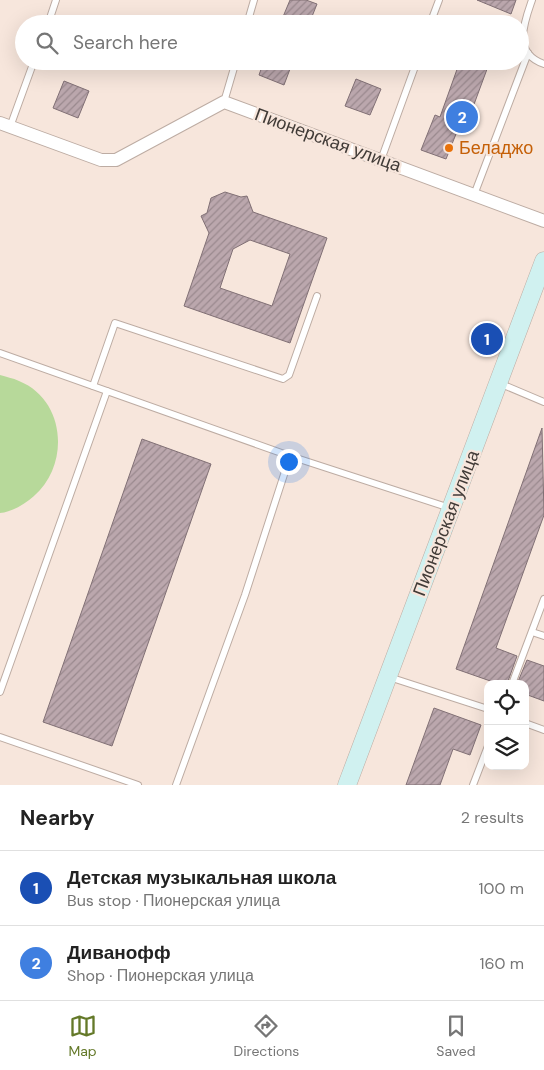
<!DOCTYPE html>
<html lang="en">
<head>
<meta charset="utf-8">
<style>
  body { margin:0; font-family:"DM Sans",sans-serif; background:#f2f2f2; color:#222 }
  .controls { position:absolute; right:15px; bottom:15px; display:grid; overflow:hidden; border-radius:10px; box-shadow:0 5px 20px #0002 }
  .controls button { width:45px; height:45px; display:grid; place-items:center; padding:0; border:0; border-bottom:1px solid #e0e0e0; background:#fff; color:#222; font:25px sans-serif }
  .you { position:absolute; left:288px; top:461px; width:18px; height:18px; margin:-12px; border:4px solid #fff; border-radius:50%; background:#1a73e8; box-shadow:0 0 0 8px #1a73e833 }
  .badge { display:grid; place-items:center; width:32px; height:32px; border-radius:50%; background:#647929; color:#fff; font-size:16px; font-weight:700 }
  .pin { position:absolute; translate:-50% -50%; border:2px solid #fff; box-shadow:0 1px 5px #0006 }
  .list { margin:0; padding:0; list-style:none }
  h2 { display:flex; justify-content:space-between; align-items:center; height:65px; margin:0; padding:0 20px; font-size:21px }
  h2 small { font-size:16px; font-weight:400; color:#767676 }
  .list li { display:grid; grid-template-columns:32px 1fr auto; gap:15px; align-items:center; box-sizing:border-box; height:75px; padding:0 20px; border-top:1px solid #e0e0e0 }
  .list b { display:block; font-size:19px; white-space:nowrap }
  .list p { margin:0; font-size:16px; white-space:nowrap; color:#767676 }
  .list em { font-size:16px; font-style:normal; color:#767676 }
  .icon { flex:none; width:28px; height:28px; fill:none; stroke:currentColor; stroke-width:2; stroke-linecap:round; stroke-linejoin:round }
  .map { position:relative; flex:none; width:544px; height:785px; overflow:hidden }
  .search { position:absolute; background:#fff; box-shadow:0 5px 20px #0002; left:15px; right:15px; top:15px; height:55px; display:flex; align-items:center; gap:12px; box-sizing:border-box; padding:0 18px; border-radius:28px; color:#767676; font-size:19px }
  .sheet { height:215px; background:#fff }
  nav { display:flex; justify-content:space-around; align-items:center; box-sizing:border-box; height:70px; border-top:1px solid #e0e0e0; background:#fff; font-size:14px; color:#767676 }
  nav a { display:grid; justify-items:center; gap:2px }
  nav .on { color:#647929 }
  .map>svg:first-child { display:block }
  .park { fill:#b7d99a }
  .building { fill:url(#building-hatch); stroke:#817075; fill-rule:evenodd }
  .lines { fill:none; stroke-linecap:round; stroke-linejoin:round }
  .service-casing { stroke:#bdaca3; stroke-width:8 }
  .minor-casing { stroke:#bdaca3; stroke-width:14 }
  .secondary-casing { stroke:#bdaca3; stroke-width:19 }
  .service { stroke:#fff; stroke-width:6 }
  .minor { stroke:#fff; stroke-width:12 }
  .secondary { stroke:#d0f1f0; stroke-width:18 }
  .food-dot { fill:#e8710a; stroke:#f7e6dc; stroke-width:2 }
  .labels { text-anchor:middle; stroke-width:4.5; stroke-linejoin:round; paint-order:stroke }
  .street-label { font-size:18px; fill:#413b37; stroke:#f7e6dc }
  .food-label { font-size:18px; fill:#c56008; stroke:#f7e6dc; text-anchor:start }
</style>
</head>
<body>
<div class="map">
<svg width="544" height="785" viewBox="0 0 544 785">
  <defs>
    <pattern id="building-hatch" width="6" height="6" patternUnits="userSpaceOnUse" patternTransform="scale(1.25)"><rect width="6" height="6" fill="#bba7ad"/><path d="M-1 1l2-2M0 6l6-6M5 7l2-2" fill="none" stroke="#9a898e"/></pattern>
  </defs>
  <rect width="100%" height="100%" fill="#f7e6dc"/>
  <path class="park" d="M0 375C6 377 13 378 19 381 66 400 70 465 34 496 25 504 12 512 0 513Z"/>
  <g class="building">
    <path d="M290 0H306L317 4 309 24H280Z"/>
    <path d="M477 0H516L511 14Z"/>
    <path d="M264 61H293L284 85 259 75Z"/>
    <path d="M460 61H490L466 126 460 124 446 159 421 150 435 115 440 117Z"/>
    <path d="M356 79 381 89 370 115 345 106Z"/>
    <path d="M64 81 89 91 78 118 53 108Z"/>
    <path d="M225 192 241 197 247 196 253 212 327 238 290 343 184 306 209 233 201 216 207 213 211 198ZM250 240 290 254 272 306 220 288 233 249Z"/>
    <path d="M542 428 544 515 496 648 517 656 507 684H499L456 669Z"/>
    <path d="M142 439 211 464 112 746 43 722Z"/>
    <path d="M527 660 544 666V701L525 694V684H517Z"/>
    <path d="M434 708 481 725 470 755 453 749 440 785H406Z"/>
  </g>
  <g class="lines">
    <defs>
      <g id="service">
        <path d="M532 0C524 23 512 53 544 64"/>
        <path d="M48 24 56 0"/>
        <path d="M247 24 254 0"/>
        <path d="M430 24 439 0"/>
        <path d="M224 102 236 61"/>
        <path d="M10 127 34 61"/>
        <path d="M381 160 417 61"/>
        <path d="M474 195 528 53"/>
        <path d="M0 353 290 456 450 508"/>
        <path d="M499 383 544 402"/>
        <path d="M93 386 115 323 283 379 289 375 317 296"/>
        <path d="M532 632 544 636"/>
        <path d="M389 677 488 709"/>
        <path d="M512 684 544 599"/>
        <path d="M0 692 107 391"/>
        <path d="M525 723 544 730"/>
        <path d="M0 737 138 785"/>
        <path d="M176 785 245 595 290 456"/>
        <path d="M473 785 488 746"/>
      </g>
      <path id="minor" d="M0 123 101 160H116L224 102 544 221"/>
      <path id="secondary" d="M347 785 544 261"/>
    </defs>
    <use href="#service" class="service-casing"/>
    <use href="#minor" class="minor-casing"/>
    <use href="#secondary" class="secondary-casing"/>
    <use href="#service" class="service"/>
    <use href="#minor" class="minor"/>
    <use href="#secondary" class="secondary"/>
  </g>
  <circle class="food-dot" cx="449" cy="148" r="5"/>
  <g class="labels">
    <g class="street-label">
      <text transform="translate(328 140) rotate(20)" y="6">Пионерская улица</text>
      <text transform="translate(446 523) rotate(-69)" y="6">Пионерская улица</text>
    </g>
    <g class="food-label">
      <text x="459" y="154">Беладжо</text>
    </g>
  </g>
</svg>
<div class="controls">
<button><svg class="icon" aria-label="locate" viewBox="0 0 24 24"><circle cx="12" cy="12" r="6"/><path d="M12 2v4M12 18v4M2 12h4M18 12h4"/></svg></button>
<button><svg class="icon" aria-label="layers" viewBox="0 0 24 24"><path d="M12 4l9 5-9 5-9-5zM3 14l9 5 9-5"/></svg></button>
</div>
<div class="you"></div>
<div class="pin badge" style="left:487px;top:339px;background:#1a4fb4">1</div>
<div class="pin badge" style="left:462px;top:117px;background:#3f7fe0">2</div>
<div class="search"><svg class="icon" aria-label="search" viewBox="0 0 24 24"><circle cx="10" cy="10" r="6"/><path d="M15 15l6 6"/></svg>Search here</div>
</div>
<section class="sheet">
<h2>Nearby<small>2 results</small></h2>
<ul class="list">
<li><span class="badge" style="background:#1a4fb4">1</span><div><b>Детская музыкальная школа</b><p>Bus stop · Пионерская улица</p></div><em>100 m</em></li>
<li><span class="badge" style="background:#3f7fe0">2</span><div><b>Диванофф</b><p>Shop · Пионерская улица</p></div><em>160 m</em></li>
</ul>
</section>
<nav>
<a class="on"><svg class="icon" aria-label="map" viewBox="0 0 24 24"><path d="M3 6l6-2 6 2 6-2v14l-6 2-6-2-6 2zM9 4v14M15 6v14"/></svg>Map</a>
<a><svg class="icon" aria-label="directions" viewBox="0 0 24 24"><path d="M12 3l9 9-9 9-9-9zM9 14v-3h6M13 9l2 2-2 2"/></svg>Directions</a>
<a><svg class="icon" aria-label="saved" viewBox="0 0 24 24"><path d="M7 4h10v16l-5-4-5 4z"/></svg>Saved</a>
</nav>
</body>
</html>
